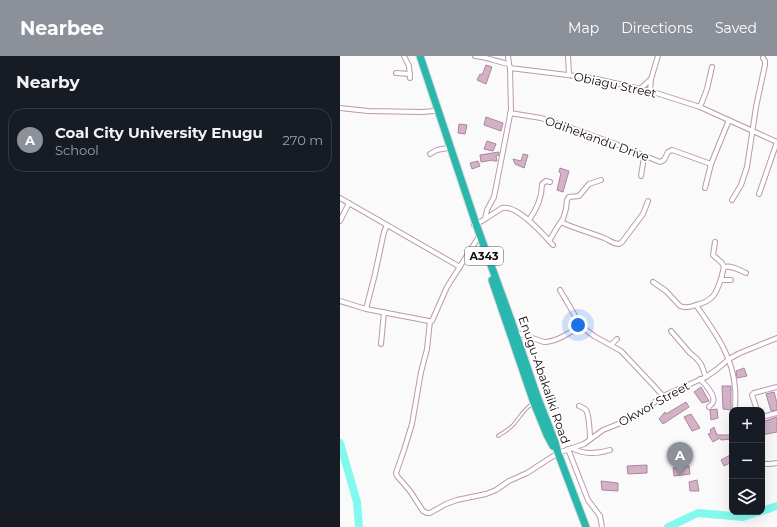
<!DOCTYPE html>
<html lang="en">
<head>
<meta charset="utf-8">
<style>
  body { margin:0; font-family:Montserrat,sans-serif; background:#20242c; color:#f1f3f6 }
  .controls { position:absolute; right:12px; bottom:12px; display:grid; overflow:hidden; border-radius:8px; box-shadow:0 4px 16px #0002 }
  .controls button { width:36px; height:36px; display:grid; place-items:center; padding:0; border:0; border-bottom:1px solid #363941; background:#171b24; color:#f1f3f6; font:20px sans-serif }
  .you { position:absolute; left:238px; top:269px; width:14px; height:14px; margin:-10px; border:3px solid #fff; border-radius:50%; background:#1a73e8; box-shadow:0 0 0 6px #1a73e833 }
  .badge { display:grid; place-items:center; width:26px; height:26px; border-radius:50%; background:#8c9099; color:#fff; font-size:13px; font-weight:700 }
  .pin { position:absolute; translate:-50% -33px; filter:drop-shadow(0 1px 2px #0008) }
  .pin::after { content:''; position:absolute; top:21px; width:14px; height:12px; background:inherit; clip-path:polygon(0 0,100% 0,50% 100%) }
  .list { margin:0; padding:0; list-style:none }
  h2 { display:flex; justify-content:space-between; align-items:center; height:52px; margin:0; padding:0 16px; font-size:17px }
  h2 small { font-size:13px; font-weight:400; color:#9ea1a6 }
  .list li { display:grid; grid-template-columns:26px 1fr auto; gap:12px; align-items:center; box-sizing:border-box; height:64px; margin:0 8px 8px; padding:0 8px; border:1px solid #363941; border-radius:16px }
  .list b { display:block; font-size:15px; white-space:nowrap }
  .list p { margin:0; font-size:13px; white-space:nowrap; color:#9ea1a6 }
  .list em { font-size:13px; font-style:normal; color:#9ea1a6 }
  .icon { flex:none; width:22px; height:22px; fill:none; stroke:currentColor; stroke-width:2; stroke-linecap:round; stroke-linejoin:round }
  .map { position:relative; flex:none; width:437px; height:471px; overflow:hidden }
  header { display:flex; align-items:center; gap:24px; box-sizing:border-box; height:56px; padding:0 20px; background:#8c9099; color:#fff }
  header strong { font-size:19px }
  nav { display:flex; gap:22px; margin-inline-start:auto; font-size:14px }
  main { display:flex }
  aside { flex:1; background:#171b24 }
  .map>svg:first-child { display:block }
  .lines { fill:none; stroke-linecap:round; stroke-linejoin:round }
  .river { stroke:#82f9ef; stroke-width:8 }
  .building { fill:#d4b1c7; stroke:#a9889d }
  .lane-casing { stroke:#ba99ad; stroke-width:4 }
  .street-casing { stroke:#ba99ad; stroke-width:6 }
  .highway-casing { stroke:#d9d7d9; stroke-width:9 }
  .lane { stroke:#fff; stroke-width:2 }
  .street { stroke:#fff; stroke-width:4 }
  .highway { stroke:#29b7ae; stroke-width:7 }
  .labels { text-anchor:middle; stroke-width:3.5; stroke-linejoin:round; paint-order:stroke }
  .shield { fill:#fff; stroke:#5a5257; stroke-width:1 }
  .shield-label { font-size:11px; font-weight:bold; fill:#13080f }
  .street-label { font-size:12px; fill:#13080f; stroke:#fff }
</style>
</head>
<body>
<header>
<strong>Nearbee</strong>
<nav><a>Map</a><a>Directions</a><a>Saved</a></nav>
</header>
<main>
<aside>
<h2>Nearby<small></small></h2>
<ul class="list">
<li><span class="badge">A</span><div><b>Coal City University Enugu</b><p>School</p></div><em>270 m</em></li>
</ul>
</aside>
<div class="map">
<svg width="437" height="471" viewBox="0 0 437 471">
  <rect width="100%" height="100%" fill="#fafafa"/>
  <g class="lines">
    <g class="river">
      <path d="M0 387 17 446 19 471"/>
      <path d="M422 455 437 450"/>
      <path d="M328 471 358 457 403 461 418 456"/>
    </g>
  </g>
  <g class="building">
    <path d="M146 9 152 11 146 28 137 24 140 18 142 19Z"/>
    <path d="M146 61 163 67 161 75 144 69Z"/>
    <path d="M119 68 127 69 125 78 118 77Z"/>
    <path d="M147 85 156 88 153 95 144 93Z"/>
    <path d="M159 96V99L156 100 157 105H153V104L141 106 140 99Z"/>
    <path d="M183 98 188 99 184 112 175 108 173 103 181 105Z"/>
    <path d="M138 105 140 110 132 113 130 107Z"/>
    <path d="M220 112 229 115 223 136 217 134 221 117 219 116Z"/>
    <path d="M404 312 407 320 397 322 396 315Z"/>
    <path d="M382 330H391V354L383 353Z"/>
    <path d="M361 331 369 345 362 347 354 336Z"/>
    <path d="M434 336 437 347V354L431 355 426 338Z"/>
    <path d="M346 346 349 351 323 368 319 363 325 356 326 358Z"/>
    <path d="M377 353 378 362 371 364 370 354Z"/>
    <path d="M351 358 360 372 352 375 344 361Z"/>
    <path d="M437 361V376L422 379V366Z"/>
    <path d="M374 371 377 379H392V383L381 384 380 382 373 386 368 378 371 377 370 374Z"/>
    <path d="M390 399 392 406 384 410 381 404Z"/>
    <path d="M307 409V417L288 418 287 410Z"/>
    <path d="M349 410 350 418 334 420 333 412Z"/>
    <path d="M357 424 359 435H350L349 426Z"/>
    <path d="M261 425 278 427V435L262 434Z"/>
  </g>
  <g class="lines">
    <defs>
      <path id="lane" d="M158 380C164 376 170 373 174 368 180 361 184 353 192 348"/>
      <g id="street">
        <path d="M64 0 69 10 70 22"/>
        <path d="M135 0C147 1 157 6 169 8L170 12 252 22 310 35 360 51 437 86"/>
        <path d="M168 0 169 8"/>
        <path d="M228 0 229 19"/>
        <path d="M56 17 70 18"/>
        <path d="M300 33 311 23"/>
        <path d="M310 35 311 23 318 0"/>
        <path d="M360 51 367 33 372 11"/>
        <path d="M0 52 28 55 82 56 95 55"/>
        <path d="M170 57 201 62 223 69 273 87 320 106 324 104 328 96 332 94 371 108"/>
        <path d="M90 98 97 94 107 92"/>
        <path d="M301 120 304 101"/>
        <path d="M365 132 371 108 389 64"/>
        <path d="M419 138 437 86"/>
        <path d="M0 142 120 211"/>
        <path d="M392 144 401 129 407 111 416 51 425 9V5L423 2"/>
        <path d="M145 163 147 154 154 141 171 54 170 12"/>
        <path d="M189 164C197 153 202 142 202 128L206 125 210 126"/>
        <path d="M0 165 9 147"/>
        <path d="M221 166C235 173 250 176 264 182 270 184 272 188 279 188L282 186 303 158 308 145"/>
        <path d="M134 169 142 165 162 152C177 148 203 178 213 189"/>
        <path d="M209 185 218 170 223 163 226 153 227 144 229 141 239 140 249 128 261 124"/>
        <path d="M384 211C392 209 399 214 406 217"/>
        <path d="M381 224H391"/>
        <path d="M313 226 326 235 340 250C345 252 351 251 356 249 373 245 376 238 381 223 382 219 383 215 384 211L382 207 373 199 375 186"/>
        <path d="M220 234 241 270 254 280 281 295 314 330 323 340"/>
        <path d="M0 245 26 253 89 265H92L107 231 138 182"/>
        <path d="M356 249C374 275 393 300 395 332 396 339 395 347 395 354"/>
        <path d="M26 253 35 218 44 176 47 169"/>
        <path d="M90 265 87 293 81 316 72 368 64 394 56 417 57 420 70 435 83 455 87 457H90L106 448 117 444 146 438 156 434 169 425 187 417 218 397 244 388 263 374 291 363 323 340 366 321 376 314 389 303 400 297 437 282"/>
        <path d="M331 275 350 297 357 303 361 308 366 321"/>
        <path d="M175 276 204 286C217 286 230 276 241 270"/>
        <path d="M41 288 44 256"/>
        <path d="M271 289 277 283"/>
        <path d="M360 323C364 327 376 340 373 346 373 348 370 349 369 351"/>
        <path d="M239 350C242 351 246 353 247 356 249 362 250 377 250 383"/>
        <path d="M417 354 412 339 414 337 437 331"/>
        <path d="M422 361 437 357"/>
        <path d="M232 392C244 399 257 398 270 394"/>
        <path d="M228 393 248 444 260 460 262 471"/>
        <path d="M422 407C427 409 432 408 437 407"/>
      </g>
      <g id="highway">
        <path d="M80 0 136 168 171 264 197 340 215 386 218 397 246 471"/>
        <path d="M152 224 194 347 207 379 213 390"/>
      </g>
    </defs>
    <use href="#lane" class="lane-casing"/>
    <use href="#street" class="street-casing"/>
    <use href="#highway" class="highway-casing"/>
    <use href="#lane" class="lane"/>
    <use href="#street" class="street"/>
    <use href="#highway" class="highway"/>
  </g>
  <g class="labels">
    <rect class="shield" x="125" y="191" width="38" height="18" rx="3"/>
    <g class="shield-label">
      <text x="144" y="204">A343</text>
    </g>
    <g class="street-label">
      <text transform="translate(275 29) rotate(12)" y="4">Obiagu Street</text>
      <text transform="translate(257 83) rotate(20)" y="4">Odihekandu Drive</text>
      <text transform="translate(204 324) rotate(71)" y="4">Enugu-Abakaliki Road</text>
      <text transform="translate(314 348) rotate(-29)" y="4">Okwor Street</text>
    </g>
  </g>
</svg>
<div class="controls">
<button>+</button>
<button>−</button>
<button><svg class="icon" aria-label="layers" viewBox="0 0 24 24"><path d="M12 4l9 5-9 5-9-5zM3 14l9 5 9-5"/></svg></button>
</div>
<div class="you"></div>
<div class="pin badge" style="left:340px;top:419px">A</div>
</div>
</main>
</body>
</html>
